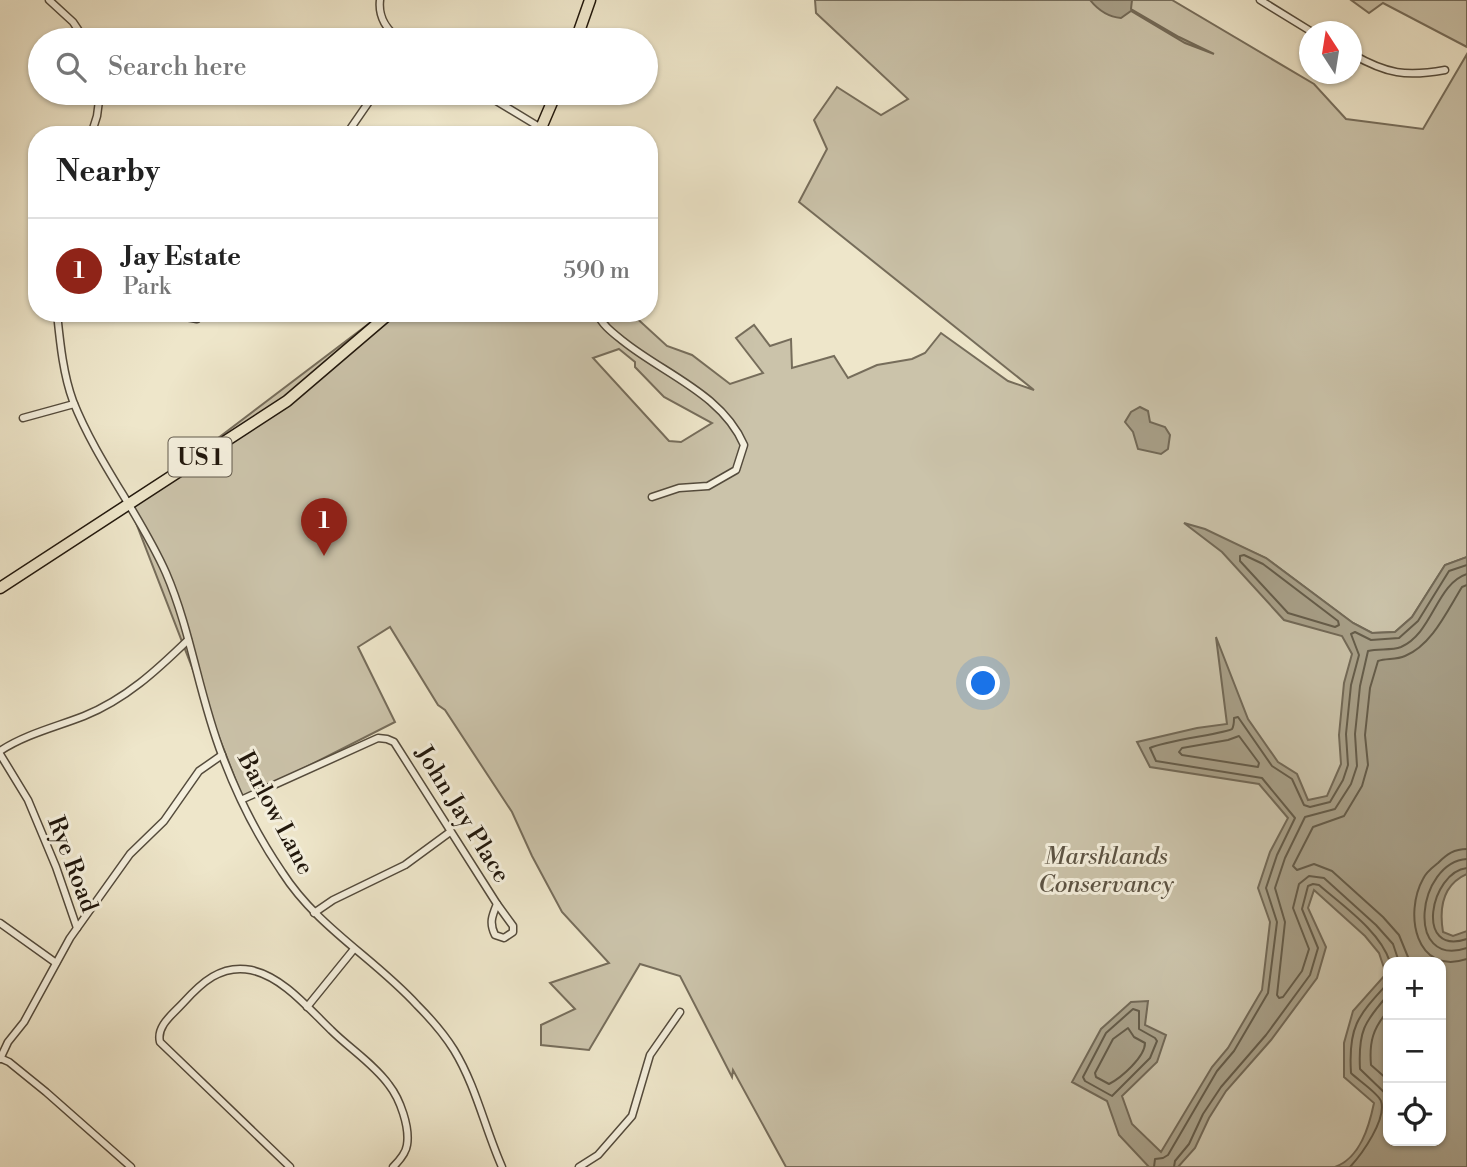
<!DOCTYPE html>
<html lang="en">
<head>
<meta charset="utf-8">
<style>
  body { margin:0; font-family:"Libre Bodoni",serif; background:#f6f6f6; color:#222 }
  .controls { position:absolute; right:21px; bottom:21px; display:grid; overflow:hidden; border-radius:14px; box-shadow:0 2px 5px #0004 }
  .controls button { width:63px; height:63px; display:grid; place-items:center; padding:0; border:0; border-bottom:2px solid #e0e0e0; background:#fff; color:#222; font:35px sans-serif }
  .compass { position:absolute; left:1299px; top:21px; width:63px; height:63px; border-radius:50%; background:#fff; box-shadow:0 2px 5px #0004; rotate:348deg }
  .you { position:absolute; left:984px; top:684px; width:24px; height:24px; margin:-18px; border:5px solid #fff; border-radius:50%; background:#1a73e8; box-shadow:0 0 0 10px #1a73e833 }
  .badge { display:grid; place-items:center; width:46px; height:46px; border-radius:50%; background:#8f2418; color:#fff; font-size:23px; font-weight:700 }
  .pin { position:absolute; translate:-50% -58px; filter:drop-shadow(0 2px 4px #0008) }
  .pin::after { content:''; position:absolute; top:37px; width:24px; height:21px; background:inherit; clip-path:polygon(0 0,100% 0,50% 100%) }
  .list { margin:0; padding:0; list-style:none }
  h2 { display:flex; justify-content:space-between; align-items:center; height:91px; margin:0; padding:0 28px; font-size:30px }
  h2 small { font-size:23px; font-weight:400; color:#767676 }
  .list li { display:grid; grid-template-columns:46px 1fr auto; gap:21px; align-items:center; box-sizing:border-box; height:105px; padding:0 28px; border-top:2px solid #e0e0e0 }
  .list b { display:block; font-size:26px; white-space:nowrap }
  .list p { margin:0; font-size:23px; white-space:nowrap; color:#767676 }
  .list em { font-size:23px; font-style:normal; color:#767676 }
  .icon { flex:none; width:38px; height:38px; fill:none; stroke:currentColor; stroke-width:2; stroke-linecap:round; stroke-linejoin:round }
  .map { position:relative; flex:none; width:1467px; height:1167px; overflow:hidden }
  .search { position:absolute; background:#fff; box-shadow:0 2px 5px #0004; left:28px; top:28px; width:630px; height:77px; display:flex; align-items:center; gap:18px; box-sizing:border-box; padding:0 24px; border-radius:38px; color:#767676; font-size:26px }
  .panel { position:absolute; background:#fff; box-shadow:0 2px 5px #0004; left:28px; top:126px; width:630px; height:196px; border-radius:28px }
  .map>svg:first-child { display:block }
  .green { fill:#cbc3aa; stroke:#766d5b; stroke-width:2; fill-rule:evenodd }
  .water { fill:#a8a089; stroke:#726957; stroke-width:2; fill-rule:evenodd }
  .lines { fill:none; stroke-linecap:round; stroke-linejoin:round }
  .shore { stroke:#645c4a; stroke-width:2 }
  .minor-casing { stroke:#544b3c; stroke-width:9 }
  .primary-casing { stroke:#21170c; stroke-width:13 }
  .minor { stroke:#f4efdd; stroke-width:6 }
  .primary { stroke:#eee6ca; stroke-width:10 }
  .labels { text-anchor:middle; stroke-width:6; stroke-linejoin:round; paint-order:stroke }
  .shield { fill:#f4efdd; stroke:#60584b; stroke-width:2 }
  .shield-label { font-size:23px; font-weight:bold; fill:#21170c }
  .street-label { font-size:24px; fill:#21170c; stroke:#f4efdd }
  .park-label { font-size:24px; font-style:italic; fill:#5c5343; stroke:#f4efdd }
</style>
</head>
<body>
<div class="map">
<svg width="1467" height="1167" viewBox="0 0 1467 1167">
  <rect width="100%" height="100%" fill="#eee6ca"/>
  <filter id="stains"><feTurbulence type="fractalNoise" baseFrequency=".00286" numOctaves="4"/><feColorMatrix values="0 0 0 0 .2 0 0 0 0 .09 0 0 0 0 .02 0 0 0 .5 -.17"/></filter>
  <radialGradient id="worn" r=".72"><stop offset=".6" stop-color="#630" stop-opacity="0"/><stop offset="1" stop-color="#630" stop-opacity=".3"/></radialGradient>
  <g class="green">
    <path d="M815 0H1172L1314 84 1346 119 1423 129 1467 54V557L1445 565 1412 617 1395 632 1372 633 1353 623 1266 558 1228 541 1467 715V970L1441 962H1388L1389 1167H786L733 1070 732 1077 680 976 640 964 589 1050 541 1045V1025L575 1009 550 983 609 963 562 912 532 856 512 812 445 710 438 705 390 627 358 647 395 722 243 799 126 497 130 503 147 492 383 313H631L667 346 692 355 730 384 763 373 736 338 754 325 770 346 791 339 792 368 834 356 848 378 877 365 912 359 925 353 941 333 1008 381 1034 390 799 202 827 149 814 120 837 87 881 115 908 99 816 13ZM619 349 635 362V367L664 397 712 423 681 442 669 441 593 358Z"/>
    <path d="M1351 0H1467V47L1383 3 1369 13Z"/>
  </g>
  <g class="water">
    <path d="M1090 0H1132L1131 9 1179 37 1214 54 1185 43 1131 11 1121 18C1108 17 1098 10 1090 0Z"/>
    <path d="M1140 407 1148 411 1150 422 1165 427 1170 435 1168 449 1161 454 1138 449 1133 432 1125 422 1131 412Z"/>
    <path d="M1184 523 1205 529 1266 558 1353 623 1372 633 1395 632 1412 617 1445 565 1467 557V874C1442 885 1439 908 1443 932L1453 936 1467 931V1167H1335C1360 1158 1369 1127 1374 1103L1344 1077V1043L1353 1011 1386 974 1379 953 1365 936 1314 890 1308 908 1326 947 1317 978 1271 1040 1226 1091 1209 1118 1195 1148 1178 1167H1149L1119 1135 1107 1101 1072 1082 1101 1029 1131 1002 1148 1001 1145 1025 1166 1035 1157 1062 1122 1096 1132 1124 1161 1152 1212 1067 1228 1048 1262 990 1270 922 1258 888 1270 852 1288 818 1259 784 1150 767 1137 742 1197 728 1227 724 1216 637 1248 719 1278 762 1297 774 1308 800 1327 796 1341 764 1339 735 1344 683 1352 654 1342 636 1284 620 1222 552ZM1441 962V1141H1388V962Z"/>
  </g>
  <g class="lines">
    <g class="shore">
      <path d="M1244 555 1263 564 1338 621 1339 625 1335 627 1288 613 1240 561V556Z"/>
      <path d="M1239 736 1259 763 1258 767 1182 755 1179 752 1182 748 1228 740Z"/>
      <path d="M1467 849C1454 849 1447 854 1438 863 1433 867 1426 872 1423 879 1404 913 1415 976 1467 959"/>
      <path d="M1467 859C1417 862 1404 969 1467 948"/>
      <path d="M1467 868C1430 872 1414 957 1467 939"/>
      <path d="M1399 962 1393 944 1376 925 1324 878 1309 876 1299 884 1293 908 1309 949 1302 971 1283 997 1279 998 1277 995 1285 922 1275 888 1285 858 1305 817 1335 809 1351 784 1357 766 1355 734 1360 686 1368 651C1378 648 1391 651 1401 647 1433 633 1436 584 1467 574"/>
      <path d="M1410 962 1399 935 1383 917 1332 871 1314 864 1297 870 1293 866 1313 827 1344 816 1362 786 1368 765 1365 735 1370 688 1378 661C1386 658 1396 660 1405 656 1432 645 1447 611 1462 587L1467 585"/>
      <path d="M1388 995C1364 1022 1358 1032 1360 1069L1388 1096"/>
      <path d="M1133 1009 1139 1011V1029L1155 1038 1157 1041 1150 1058 1112 1096 1085 1081 1083 1077 1106 1033Z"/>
      <path d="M1388 1011C1373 1028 1369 1042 1371 1065L1388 1080"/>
      <path d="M1128 1028 1134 1037 1145 1043C1145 1057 1121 1078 1109 1084L1096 1077 1095 1073 1113 1039Z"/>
      <path d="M1154 1167 1155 1159 1163 1158 1168 1155 1217 1071 1234 1051 1268 993 1277 922 1266 888 1277 855 1295 818 1262 778 1156 761 1150 748C1163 741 1228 733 1232 729 1234 726 1234 721 1234 718L1238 717 1272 766 1292 779 1304 805 1310 807 1330 802 1343 780 1348 765 1346 734 1351 685 1359 655 1351 634 1355 632 1371 640 1399 638 1418 621 1449 571 1467 565"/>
      <path d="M1174 1167 1175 1161 1189 1144 1203 1114 1221 1087 1266 1035 1310 975 1318 948 1302 909 1308 886 1313 884 1319 885C1343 906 1380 931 1390 962"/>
      <path d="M1350 1167C1362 1154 1387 1119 1381 1101 1378 1093 1358 1080 1351 1073 1348 1026 1358 1016 1388 983"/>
    </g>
    <defs>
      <g id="minor">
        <path d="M49 0 73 22 85 40"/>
        <path d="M380 0C378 17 387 31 401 40"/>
        <path d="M1260 0 1312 32"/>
        <path d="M1352 54C1387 74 1406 77 1445 70"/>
        <path d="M483 93 541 128"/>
        <path d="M91 135 97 116 100 93"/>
        <path d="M346 135 375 93"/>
        <path d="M57 313C60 342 63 374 73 401 97 462 140 514 166 573 191 631 199 696 222 755 237 795 258 837 282 872 317 927 374 958 417 1005 430 1018 444 1034 454 1050 476 1086 485 1129 502 1167"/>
        <path d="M163 313 197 319"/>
        <path d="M597 313C602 325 613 333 623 341 664 374 722 394 744 445L736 470 708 486 679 488 652 497"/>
        <path d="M23 418 74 404"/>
        <path d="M0 751C26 734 56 727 84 716 126 699 157 670 188 640"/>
        <path d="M0 754 28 800 56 867 77 928"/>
        <path d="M243 799 378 738 387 739 394 742 497 904"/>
        <path d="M497 904 513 926V932L504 938 495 935C489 923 492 916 497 904Z"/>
        <path d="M314 913 333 900 405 865 450 832"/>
        <path d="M0 923 56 963"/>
        <path d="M307 1007 354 949"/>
        <path d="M0 1058 9 1062 46 1092 131 1167"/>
        <path d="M0 1059 8 1042 24 1022 70 938 130 854 164 821 199 771 222 755"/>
        <path d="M290 1167 160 1042C156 1026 173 1014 183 1003 201 983 221 964 251 970 283 977 308 1008 331 1030 349 1048 374 1064 389 1085 400 1099 410 1127 407 1145 406 1153 399 1161 393 1167"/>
        <path d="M579 1167 598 1155 632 1116 650 1055 680 1012"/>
      </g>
      <g id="primary">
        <path d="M576 40 590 0"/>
        <path d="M538 135 556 93"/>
        <path d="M0 588 287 401 390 313"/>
      </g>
    </defs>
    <use href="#minor" class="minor-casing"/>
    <use href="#primary" class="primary-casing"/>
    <use href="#minor" class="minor"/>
    <use href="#primary" class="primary"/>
  </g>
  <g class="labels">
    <rect class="shield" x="168.5" y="437.5" width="63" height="39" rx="5"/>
    <g class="shield-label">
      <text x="200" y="465">US 1</text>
    </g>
    <g class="street-label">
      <text transform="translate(276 813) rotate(62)" y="8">Barlow Lane</text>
      <text transform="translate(463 814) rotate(58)" y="8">John Jay Place</text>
      <text transform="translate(73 864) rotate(69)" y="8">Rye Road</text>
    </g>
    <g class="park-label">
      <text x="1106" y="864">Marshlands<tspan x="1106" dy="28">Conservancy</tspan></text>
    </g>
  </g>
  <rect width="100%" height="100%" filter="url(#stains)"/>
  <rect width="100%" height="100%" fill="url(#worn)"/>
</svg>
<div class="controls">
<button>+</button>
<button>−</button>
<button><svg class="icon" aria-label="locate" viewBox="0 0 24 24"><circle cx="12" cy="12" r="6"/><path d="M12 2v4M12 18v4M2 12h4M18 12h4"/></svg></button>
</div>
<svg class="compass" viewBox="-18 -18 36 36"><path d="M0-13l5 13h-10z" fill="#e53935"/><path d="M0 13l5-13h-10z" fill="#767676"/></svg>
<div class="you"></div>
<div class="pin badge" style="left:324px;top:556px">1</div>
<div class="search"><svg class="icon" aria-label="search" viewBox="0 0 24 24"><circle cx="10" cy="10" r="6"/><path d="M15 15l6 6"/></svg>Search here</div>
<section class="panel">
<h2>Nearby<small></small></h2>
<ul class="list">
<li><span class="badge">1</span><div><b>Jay Estate</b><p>Park</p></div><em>590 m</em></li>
</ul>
</section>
</div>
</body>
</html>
